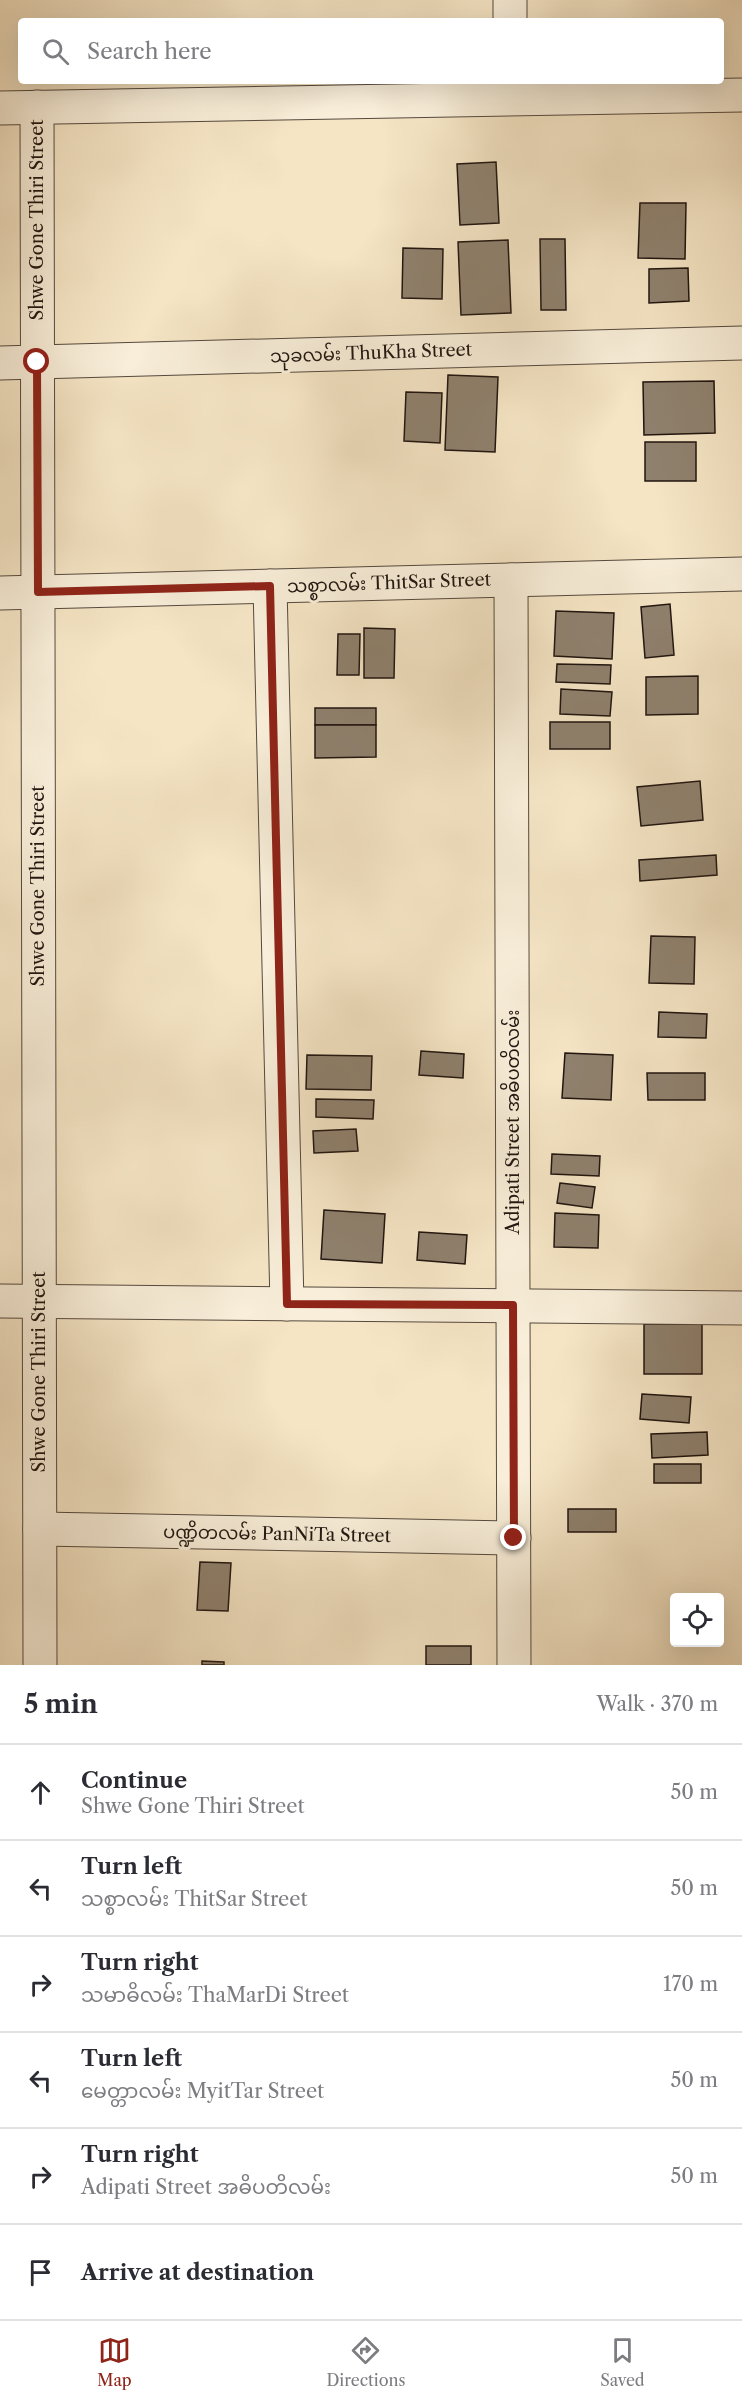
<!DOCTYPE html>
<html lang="en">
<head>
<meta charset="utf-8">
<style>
  body { margin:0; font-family:"Libre Caslon Text","Noto Sans Myanmar",serif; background:#f2f2f3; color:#2b2b33 }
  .controls { position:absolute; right:18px; bottom:18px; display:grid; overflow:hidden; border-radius:6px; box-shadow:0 6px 24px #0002 }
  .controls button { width:54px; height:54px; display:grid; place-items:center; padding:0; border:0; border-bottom:2px solid #e1e1e2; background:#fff; color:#2b2b33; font:30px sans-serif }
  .stop { position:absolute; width:18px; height:18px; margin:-14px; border:4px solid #8f2418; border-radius:50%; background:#fff }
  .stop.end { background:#8f2418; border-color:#fff; box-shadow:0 2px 6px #0008 }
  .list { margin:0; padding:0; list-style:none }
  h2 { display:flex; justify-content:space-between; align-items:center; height:78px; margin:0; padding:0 24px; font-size:26px }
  h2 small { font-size:20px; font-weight:400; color:#7c7c81 }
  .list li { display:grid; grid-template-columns:39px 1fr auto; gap:18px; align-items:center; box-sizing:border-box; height:96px; padding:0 24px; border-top:2px solid #e1e1e2 }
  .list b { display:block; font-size:22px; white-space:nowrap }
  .list p { margin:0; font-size:20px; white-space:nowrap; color:#7c7c81 }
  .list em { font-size:20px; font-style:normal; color:#7c7c81 }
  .icon { flex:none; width:33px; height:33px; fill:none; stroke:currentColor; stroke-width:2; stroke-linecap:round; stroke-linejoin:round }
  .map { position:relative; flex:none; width:742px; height:1665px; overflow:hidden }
  .search { position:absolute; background:#fff; box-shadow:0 6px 24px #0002; left:18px; right:18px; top:18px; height:66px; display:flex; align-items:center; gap:15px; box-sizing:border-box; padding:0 21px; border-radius:6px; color:#7c7c81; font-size:22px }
  .sheet { height:654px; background:#fff }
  nav { display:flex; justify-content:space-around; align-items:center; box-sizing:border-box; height:84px; border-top:2px solid #e1e1e2; background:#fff; font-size:16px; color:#7c7c81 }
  nav a { display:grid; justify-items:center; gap:3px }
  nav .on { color:#8f2418 }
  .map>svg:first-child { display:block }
  .building { fill:#8f816e; stroke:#201510; stroke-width:1.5 }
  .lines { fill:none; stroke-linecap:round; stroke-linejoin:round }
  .minor-casing { stroke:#55493d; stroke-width:35 }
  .tertiary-casing { stroke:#55493d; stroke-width:35 }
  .minor { stroke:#f8eed9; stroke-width:33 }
  .tertiary { stroke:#f8eed9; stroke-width:33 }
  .route { stroke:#8f2418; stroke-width:8 }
  .labels { text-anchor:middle; stroke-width:6; stroke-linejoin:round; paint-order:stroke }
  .street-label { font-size:18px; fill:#201510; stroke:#f8eed9 }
</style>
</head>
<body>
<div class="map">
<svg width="742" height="1665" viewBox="0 0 742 1665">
  <rect width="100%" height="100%" fill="#f5e5c5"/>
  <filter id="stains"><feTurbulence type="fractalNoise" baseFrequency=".00333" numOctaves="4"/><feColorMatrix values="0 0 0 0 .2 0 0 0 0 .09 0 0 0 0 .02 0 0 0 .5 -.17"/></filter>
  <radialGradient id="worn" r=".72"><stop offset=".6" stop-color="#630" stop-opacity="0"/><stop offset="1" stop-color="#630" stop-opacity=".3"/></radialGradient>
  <g class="building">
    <path d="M496 162 499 223 460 225 457 164Z"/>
    <path d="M640 203H686L685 259 638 258Z"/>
    <path d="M540 239H565L566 310H541Z"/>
    <path d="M508 240 511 313 461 315 458 242Z"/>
    <path d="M403 248 443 249 442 299 402 298Z"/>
    <path d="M688 268 689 301 649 303V269Z"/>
    <path d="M448 375 498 377 495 452 445 450Z"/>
    <path d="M714 381 715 433 644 435 643 382Z"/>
    <path d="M406 392 442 393 440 443 404 441Z"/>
    <rect x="645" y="442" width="51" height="39"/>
    <path d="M670 604 674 655 645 658 641 607Z"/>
    <path d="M556 611 614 613 612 659 554 656Z"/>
    <path d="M364 628 395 629 394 678H364Z"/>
    <path d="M338 634H360L359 675H337Z"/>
    <path d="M557 664 611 665 610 684 556 682Z"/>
    <path d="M698 676V714L646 715V677Z"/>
    <path d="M561 689 612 692 610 716 560 714Z"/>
    <rect x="315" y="708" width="61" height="17"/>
    <rect x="550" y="722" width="60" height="27"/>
    <path d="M315 725H376V757L315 758Z"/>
    <path d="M700 781 703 820 641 826 637 787Z"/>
    <path d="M716 855 717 875 640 881 639 860Z"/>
    <path d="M651 936 695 937 694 984 649 983Z"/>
    <path d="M659 1012 707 1014 706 1038 658 1037Z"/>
    <path d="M421 1051 464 1054 463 1078 419 1075Z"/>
    <path d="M565 1053 613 1055 611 1100 562 1098Z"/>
    <path d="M307 1055 372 1056 371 1090 306 1089Z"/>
    <path d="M647 1073H705V1100H648Z"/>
    <path d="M316 1099 374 1100 373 1119 316 1117Z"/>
    <path d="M356 1129 358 1151 314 1153 313 1131Z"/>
    <path d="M552 1154 600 1156 599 1176 551 1174Z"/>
    <path d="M560 1183 595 1187 592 1208 557 1203Z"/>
    <path d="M324 1210 385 1214 382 1263 321 1259Z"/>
    <path d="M555 1213 599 1215 598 1248 554 1247Z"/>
    <path d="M419 1232 467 1235 465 1264 417 1260Z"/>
    <rect x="644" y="1324" width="58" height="50"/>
    <path d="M642 1394 691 1397 689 1423 640 1419Z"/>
    <path d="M707 1432 708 1455 652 1458 651 1434Z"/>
    <rect x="654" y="1464" width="47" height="19"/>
    <rect x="568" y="1509" width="48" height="23"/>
    <path d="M200 1562 231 1563 228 1611 197 1610Z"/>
    <rect x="426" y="1646" width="45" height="19"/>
    <path d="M202 1661 224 1662V1665H202Z"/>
  </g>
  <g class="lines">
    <defs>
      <g id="minor">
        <path d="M510 21V0"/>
        <path d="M37 107 40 1665"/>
        <path d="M0 363 742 343"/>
        <path d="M511 580 514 1665"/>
        <path d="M270 586 287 1304"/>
        <path d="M0 593 742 574"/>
        <path d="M0 1301 742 1308"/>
        <path d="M40 1529 514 1538"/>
      </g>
      <path id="tertiary" d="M0 108 742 95"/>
    </defs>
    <use href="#minor" class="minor-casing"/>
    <use href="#tertiary" class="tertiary-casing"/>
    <use href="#minor" class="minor"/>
    <use href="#tertiary" class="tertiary"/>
  </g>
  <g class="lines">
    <path class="route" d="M37 362 38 592 270 586 287 1304 513 1305 514 1538"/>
  </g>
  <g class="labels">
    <g class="street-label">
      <text transform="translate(37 220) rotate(-90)" y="6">Shwe Gone Thiri Street</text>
      <text transform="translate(371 353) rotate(-2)" y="6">သုခလမ်း ThuKha Street</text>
      <text transform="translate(389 583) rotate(-2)" y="6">သစ္စာလမ်း ThitSar Street</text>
      <text transform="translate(38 886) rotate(-90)" y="6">Shwe Gone Thiri Street</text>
      <text transform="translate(513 1122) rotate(-90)" y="6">Adipati Street အဓိပတိလမ်း</text>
      <text transform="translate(39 1372) rotate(-90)" y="6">Shwe Gone Thiri Street</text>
      <text transform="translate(277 1534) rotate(1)" y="6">ပဏ္ဍိတလမ်း PanNiTa Street</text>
    </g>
  </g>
  <rect width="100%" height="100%" filter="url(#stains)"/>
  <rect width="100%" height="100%" fill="url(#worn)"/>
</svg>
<div class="controls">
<button><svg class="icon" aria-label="locate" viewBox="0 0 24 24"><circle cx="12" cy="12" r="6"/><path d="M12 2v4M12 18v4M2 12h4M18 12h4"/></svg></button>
</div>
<div class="stop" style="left:37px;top:362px"></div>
<div class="stop end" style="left:514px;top:1538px"></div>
<div class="search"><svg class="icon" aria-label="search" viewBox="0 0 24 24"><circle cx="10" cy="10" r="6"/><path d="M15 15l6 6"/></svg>Search here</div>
</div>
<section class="sheet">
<h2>5 min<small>Walk · 370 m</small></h2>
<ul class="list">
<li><svg class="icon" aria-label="ahead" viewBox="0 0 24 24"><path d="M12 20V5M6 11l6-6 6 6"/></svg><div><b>Continue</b><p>Shwe Gone Thiri Street</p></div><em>50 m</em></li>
<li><svg class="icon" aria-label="left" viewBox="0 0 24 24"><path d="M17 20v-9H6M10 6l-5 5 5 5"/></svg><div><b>Turn left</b><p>သစ္စာလမ်း ThitSar Street</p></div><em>50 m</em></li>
<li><svg class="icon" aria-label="right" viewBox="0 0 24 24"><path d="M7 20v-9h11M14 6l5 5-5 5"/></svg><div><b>Turn right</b><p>သမာဓိလမ်း ThaMarDi Street</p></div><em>170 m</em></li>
<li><svg class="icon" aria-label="left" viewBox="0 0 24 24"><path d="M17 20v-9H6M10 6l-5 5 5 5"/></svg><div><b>Turn left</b><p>မေတ္တာလမ်း MyitTar Street</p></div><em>50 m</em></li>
<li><svg class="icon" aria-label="right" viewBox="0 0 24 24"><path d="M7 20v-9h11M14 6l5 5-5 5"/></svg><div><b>Turn right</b><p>Adipati Street အဓိပတိလမ်း</p></div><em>50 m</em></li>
<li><svg class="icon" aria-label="arrive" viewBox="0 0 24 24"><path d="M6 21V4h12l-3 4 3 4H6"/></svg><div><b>Arrive at destination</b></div></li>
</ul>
</section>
<nav>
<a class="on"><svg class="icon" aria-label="map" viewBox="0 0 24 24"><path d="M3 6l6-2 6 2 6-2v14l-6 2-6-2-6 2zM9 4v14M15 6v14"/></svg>Map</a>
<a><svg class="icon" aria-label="directions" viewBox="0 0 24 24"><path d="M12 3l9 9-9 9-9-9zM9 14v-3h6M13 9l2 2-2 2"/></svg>Directions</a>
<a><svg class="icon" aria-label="saved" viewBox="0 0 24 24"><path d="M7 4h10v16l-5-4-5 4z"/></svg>Saved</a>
</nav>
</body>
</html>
